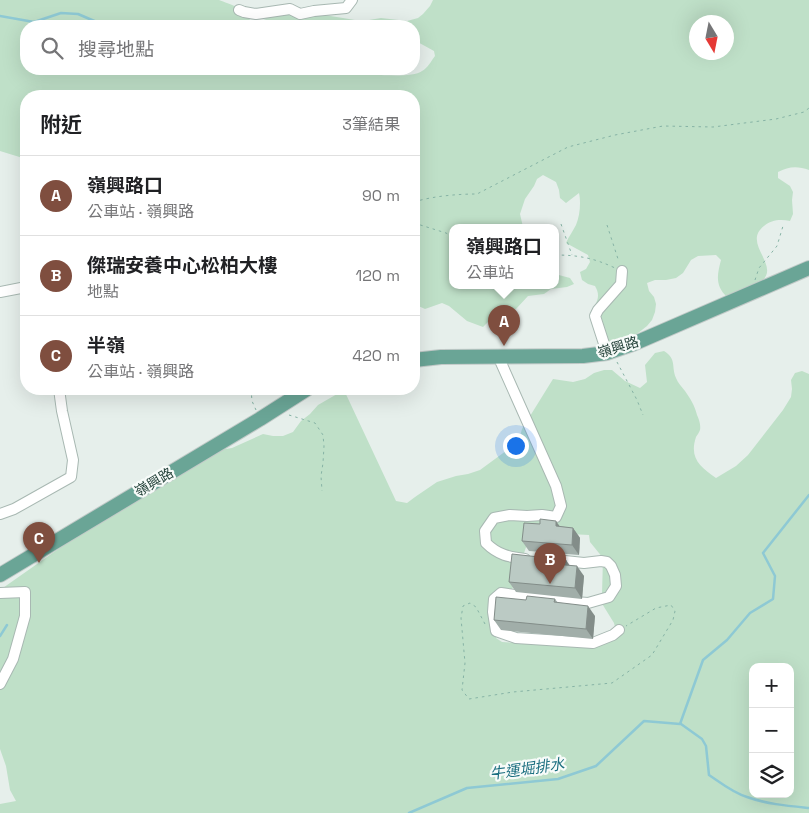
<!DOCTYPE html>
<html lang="zh-TW">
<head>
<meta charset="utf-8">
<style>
  body { margin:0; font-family:"Space Grotesk","Noto Sans TC",sans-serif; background:#f6f6f6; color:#202124 }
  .controls { position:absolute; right:15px; bottom:15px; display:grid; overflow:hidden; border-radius:10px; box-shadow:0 5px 20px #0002 }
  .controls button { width:45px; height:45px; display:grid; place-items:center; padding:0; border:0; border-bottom:1px solid #e0e0e0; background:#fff; color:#202124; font:25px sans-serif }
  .compass { position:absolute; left:689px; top:15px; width:45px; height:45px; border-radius:50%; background:#fff; box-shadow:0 5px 20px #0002; rotate:170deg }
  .you { position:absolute; left:515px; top:445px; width:18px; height:18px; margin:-12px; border:4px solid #fff; border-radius:50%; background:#1a73e8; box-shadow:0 0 0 8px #1a73e833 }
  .badge { display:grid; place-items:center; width:32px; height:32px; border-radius:50%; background:#7f4e3f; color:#fff; font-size:16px; font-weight:700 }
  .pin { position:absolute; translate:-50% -41px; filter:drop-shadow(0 1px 2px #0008) }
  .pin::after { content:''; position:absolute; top:26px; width:18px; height:15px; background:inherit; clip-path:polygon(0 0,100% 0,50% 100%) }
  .popup { position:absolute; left:449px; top:224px; width:110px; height:65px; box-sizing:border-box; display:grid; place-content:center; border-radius:10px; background:#fff; filter:drop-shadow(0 1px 4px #0005); font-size:16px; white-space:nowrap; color:#757577 }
  .popup b { font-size:19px; color:#202124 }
  .popup::after { content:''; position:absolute; left:50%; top:100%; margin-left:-10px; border:10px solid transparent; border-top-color:#fff }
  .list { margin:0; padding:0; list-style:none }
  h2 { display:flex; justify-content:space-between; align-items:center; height:65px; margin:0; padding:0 20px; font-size:21px }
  h2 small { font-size:16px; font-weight:400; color:#757577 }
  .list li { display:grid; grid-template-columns:32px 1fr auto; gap:15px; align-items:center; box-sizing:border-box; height:80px; padding:0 20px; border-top:1px solid #e0e0e0 }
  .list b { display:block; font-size:19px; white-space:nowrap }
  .list p { margin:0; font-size:16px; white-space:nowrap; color:#757577 }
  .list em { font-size:16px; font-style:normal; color:#757577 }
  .icon { flex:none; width:28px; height:28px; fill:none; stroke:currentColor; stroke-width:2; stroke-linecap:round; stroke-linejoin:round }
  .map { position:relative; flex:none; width:809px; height:813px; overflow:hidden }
  .search { position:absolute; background:#fff; box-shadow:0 5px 20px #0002; left:20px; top:20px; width:400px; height:55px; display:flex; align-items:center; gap:12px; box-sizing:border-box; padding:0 18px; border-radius:20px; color:#757577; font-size:19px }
  .panel { position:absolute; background:#fff; box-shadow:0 5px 20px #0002; left:20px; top:90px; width:400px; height:305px; border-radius:20px }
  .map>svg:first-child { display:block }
  .green { fill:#bfe0c8; fill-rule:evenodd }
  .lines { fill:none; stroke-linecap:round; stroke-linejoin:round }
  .stream { stroke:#8ec9d4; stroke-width:2.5 }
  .minor-casing { stroke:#a8b8b2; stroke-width:12 }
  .major-casing { stroke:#c2cac8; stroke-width:16 }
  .path { stroke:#86b3a5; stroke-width:1; stroke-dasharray:2.5 4; stroke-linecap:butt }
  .minor { stroke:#fff; stroke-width:10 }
  .major { stroke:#6aa596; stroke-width:14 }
  .wall { fill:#a1aea9 }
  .shaded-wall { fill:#838d89 }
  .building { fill:#bbcac4; stroke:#838d89 }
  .labels { text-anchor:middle; stroke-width:4.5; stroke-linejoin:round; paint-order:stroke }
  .street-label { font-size:14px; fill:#24423a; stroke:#f7fbf9 }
  .water-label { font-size:15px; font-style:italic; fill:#1c6f80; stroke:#f7fbf9 }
</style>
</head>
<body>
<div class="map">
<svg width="809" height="813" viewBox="0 0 809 813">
  <rect width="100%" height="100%" fill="#e6efeb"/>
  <g class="green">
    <path d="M0 0H219C238 7 243 8 254 26H26V69H297L309 72 349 71 355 73C370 74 411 79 422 71 428 68 431 61 435 56L434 51 414 40V26H285L263 19 281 14 300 11 355 20H369L381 18 407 21 418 18 423 14 430 6 433 0H809V170C798 166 789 166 778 172V178L790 186 793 192 792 200 793 214 790 221C780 219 771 220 764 226 742 243 779 264 763 280 758 285 734 294 727 297 715 286 717 275 721 260L716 255 698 256 691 260 683 273 676 278 666 280H655L647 283 649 291 654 297 656 304 655 312 652 320 647 326 628 341 614 346 607 340 592 314C595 302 602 298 595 286L588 284 582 280 580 272 586 269 590 262 588 255 566 243C569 236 573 231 576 225 580 216 581 202 579 193L566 203 560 198 559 190 556 182 543 175 537 179 534 186 525 199 520 214 523 227H453V285H555V274L570 278 574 284 567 287 551 289 544 294 528 296 516 309 501 313 494 316 483 327 467 321 449 306 442 303 425 309 414 304V96H26V159L0 151ZM696 22H726V52H696Z"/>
    <path d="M664 351C677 359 671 366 676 378 678 383 681 386 685 391 690 398 695 406 697 415 699 419 701 425 700 430 699 433 697 435 696 437 689 458 700 467 716 478L736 466 748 455 783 410 791 397 792 389 791 380 795 373 802 371 809 374V813H0V804L16 801 10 790 6 766 0 749V590L151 484 220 450 232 448 263 434 273 436H283L293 432 301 421 310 414 318 405 344 390 396 501 407 503 415 497 437 482 456 476 468 474 480 470 510 448 519 440 522 429 553 379 573 382 585 379 594 373 604 370H612L625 381 640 388 647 382 645 365 655 353ZM531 532 589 535 590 542 603 558 602 594 601 602 614 623 616 631 586 648 502 642 496 638ZM753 667H790V794H753Z"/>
  </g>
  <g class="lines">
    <g class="stream">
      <path d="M0 16 34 22 61 13 78 14 106 26"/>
      <path d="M0 636 7 625"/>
      <path d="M681 724 702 739 706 746 709 775C721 783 733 793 747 797 766 804 789 806 809 808"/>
      <path d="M409 813 467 788 558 779 596 766 644 721 680 724 703 660 727 640 750 613 773 599 775 576 763 553 809 495"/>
    </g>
    <defs>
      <g id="minor">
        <path d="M239 10 244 12 256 14 290 9 300 14 314 11 346 8 352 0"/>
        <path d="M0 292 26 287"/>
        <path d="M607 353 595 316 598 310 621 284 622 271"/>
        <path d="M498 356 556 486 561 506 556 517 542 515 527 516 510 515 494 518 485 531 486 543C498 555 509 557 525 559"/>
        <path d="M0 514 14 509 71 477 73 460 62 411 59 389"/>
        <path d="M555 560 584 563 601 561 607 562 611 566 615 575 616 586 609 597 588 603 550 600 501 593 494 599 493 612 496 631 516 638 593 643 613 635 619 630"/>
        <path d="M0 593 25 592V616L13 659 0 684"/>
      </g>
      <g id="major">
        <path d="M414 360 441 357 583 356 607 353 633 344 809 268"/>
        <path d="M0 575 260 419 307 389"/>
      </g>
    </defs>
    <use href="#minor" class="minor-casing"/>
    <use href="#major" class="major-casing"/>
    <g class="path">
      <path d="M414 202C433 196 458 194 477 194L568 147 615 135 663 126 713 127 776 119 804 112 809 108"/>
      <path d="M414 223 446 233 453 237"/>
      <path d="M561 224 572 255"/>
      <path d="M607 225 619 262"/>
      <path d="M555 255C578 255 594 258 615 268"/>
      <path d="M755 280 759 268 777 246 783 226"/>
      <path d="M617 362 637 400 643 415"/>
      <path d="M251 389 252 401 256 410"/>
      <path d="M289 415 315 423 323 435 324 446 323 463 321 476 322 491"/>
      <path d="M485 624 476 607 470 603 463 606 461 618 465 663 462 690 469 699 513 692 612 683 652 655 673 620 675 611 671 605 656 608 626 626"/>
    </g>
    <use href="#minor" class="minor"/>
    <use href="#major" class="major"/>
  </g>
  <g class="wall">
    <path d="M540 524 573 528 580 538 579 555 529 551 522 541Z"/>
    <path d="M569 565 584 576 582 599 516 592 509 582Z"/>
    <path d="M555 599 558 603 595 616 593 639 501 630 494 620 526 600Z"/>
  </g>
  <g class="shaded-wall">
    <path d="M556 521 563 531 556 526Z"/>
    <path d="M573 528 580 538 579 555 572 545Z"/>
    <path d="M566 560 573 570 565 565Z"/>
    <path d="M577 566 584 576 582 599 575 588Z"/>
    <path d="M588 606 595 616 593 639 586 629Z"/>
  </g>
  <g class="building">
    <path d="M540 519 556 521V526L573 528 572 545 522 541 524 523 540 524Z"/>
    <path d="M512 554 566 560 565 565 577 566 575 588 509 582Z"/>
    <path d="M527 596 555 599 554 602 588 606 586 629 494 620 496 597 526 600Z"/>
  </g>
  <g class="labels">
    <g class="street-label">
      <text transform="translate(618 347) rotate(-17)" y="5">嶺興路</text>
      <text transform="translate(154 482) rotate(-31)" y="5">嶺興路</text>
    </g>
    <g class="water-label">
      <text transform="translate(527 769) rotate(-8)" y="5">牛運堀排水</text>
    </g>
  </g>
</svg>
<div class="controls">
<button>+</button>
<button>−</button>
<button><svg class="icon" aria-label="layers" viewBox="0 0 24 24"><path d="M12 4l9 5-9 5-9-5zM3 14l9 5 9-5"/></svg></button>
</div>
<svg class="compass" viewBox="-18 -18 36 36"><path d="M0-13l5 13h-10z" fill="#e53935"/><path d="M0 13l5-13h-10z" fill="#757577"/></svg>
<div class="you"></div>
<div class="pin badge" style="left:504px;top:346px">A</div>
<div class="popup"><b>嶺興路口</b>公車站</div>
<div class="pin badge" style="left:550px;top:584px">B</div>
<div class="pin badge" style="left:39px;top:563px">C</div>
<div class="search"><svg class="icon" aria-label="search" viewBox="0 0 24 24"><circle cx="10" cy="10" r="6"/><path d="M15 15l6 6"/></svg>搜尋地點</div>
<section class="panel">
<h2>附近<small>3筆結果</small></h2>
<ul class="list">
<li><span class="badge">A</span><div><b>嶺興路口</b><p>公車站 · 嶺興路</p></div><em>90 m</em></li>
<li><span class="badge">B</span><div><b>傑瑞安養中心松柏大樓</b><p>地點</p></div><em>120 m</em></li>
<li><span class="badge">C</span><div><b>半嶺</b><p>公車站 · 嶺興路</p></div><em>420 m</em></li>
</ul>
</section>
</div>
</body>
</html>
